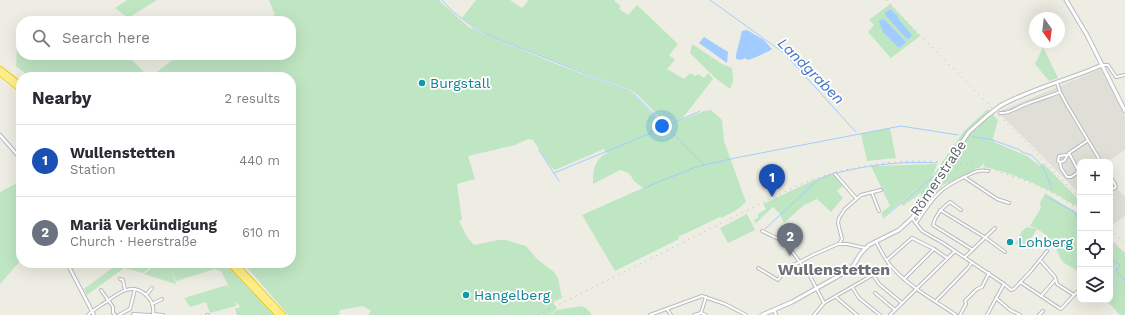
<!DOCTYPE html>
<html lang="en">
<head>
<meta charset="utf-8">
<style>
  body { margin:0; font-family:"Work Sans",sans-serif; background:#f2f2f3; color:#2b2b33 }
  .controls { position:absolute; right:12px; bottom:12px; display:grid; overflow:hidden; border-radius:8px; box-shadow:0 4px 16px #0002 }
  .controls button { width:36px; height:36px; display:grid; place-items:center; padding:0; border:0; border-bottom:1px solid #e1e1e2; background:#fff; color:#2b2b33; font:20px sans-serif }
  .compass { position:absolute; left:1029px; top:12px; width:36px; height:36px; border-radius:50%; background:#fff; box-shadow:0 4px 16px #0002; rotate:166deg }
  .you { position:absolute; left:662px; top:126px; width:14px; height:14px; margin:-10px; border:3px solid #fff; border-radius:50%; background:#1a73e8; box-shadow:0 0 0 6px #1a73e833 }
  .badge { display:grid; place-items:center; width:26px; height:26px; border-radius:50%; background:#ea502d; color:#fff; font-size:13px; font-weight:700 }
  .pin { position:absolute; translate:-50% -33px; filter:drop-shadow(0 1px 2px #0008) }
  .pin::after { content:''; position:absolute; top:21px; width:14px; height:12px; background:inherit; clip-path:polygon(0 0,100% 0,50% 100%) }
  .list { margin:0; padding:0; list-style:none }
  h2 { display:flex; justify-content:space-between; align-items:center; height:52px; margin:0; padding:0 16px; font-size:17px }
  h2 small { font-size:13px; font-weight:400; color:#7c7c81 }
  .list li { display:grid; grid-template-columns:26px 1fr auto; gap:12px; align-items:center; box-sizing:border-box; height:72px; padding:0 16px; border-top:1px solid #e1e1e2 }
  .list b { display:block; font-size:15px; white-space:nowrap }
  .list p { margin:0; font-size:13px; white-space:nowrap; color:#7c7c81 }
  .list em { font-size:13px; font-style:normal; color:#7c7c81 }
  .icon { flex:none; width:22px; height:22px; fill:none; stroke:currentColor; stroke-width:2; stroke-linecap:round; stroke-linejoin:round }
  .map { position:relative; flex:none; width:1125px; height:315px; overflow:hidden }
  .search { position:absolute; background:#fff; box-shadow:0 4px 16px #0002; left:16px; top:16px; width:280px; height:44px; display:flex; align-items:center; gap:10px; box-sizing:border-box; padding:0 14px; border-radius:16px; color:#7c7c81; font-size:15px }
  .panel { position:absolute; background:#fff; box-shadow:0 4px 16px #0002; left:16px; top:72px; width:280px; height:196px; border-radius:16px }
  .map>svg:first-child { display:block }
  .industrial { fill:#dfded7 }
  .green { fill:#bfe6c3 }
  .water { fill:#a2ccff }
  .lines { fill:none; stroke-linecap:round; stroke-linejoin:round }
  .stream { stroke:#a2ccff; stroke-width:1 }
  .minor-casing { stroke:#b8babf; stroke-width:4 }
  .tertiary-casing { stroke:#b8babf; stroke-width:4.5 }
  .secondary-casing { stroke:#b9bbc1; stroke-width:5 }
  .motorway-casing { stroke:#f1c000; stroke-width:6 }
  .minor { stroke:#fff; stroke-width:2 }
  .tertiary { stroke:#fff; stroke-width:2.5 }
  .secondary { stroke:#fff; stroke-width:3 }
  .motorway { stroke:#fded8b; stroke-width:4.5 }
  .rail { stroke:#b4b5b5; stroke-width:1; stroke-dasharray:1 5; stroke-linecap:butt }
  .secondary-bridge-casing { stroke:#b9bbc1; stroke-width:5; stroke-linecap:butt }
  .secondary-bridge { stroke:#fff; stroke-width:3 }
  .culture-dot { fill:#0f9aa8; stroke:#fff; stroke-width:1.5 }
  .labels { text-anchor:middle; stroke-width:3.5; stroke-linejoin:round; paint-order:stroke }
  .culture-label { font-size:14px; fill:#0d838f; stroke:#fff; text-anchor:start }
  .street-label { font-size:14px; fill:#5b5e64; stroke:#fff }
  .water-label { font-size:15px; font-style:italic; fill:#4374c4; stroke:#fff }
  .quarter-label { font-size:16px; font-weight:bold; fill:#6c7076; stroke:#fff }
</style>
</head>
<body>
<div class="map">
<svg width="1125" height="315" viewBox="0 0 1125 315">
  <rect width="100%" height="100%" fill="#eeede3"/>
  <g class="industrial">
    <path d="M1101 69 1125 116V150L1107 162H1080V194L998 112Z"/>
    <path d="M1110 173 1117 189 1125 196V216L1111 226 1110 224Z"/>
  </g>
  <g class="green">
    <path d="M127 0H157L128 18 115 8Z"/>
    <path d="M269 0H439L445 6 470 28 549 61 629 92 635 96 665 127 704 111 711 110 722 120 724 141 746 202C739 209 730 214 721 218L720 217 678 237 679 239 615 271 582 215 643 188 634 181 629 173 620 170 593 184C593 171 594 159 607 153L604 149 555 170 551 167 533 140 528 139 515 145 468 156 475 179 457 184 462 220 459 221 467 237 474 245 498 240H506L526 246 537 259 554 272 558 278 562 298 553 302 557 309 549 315H368L371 311 363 306 340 310 339 315H288L252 273 242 263H291V77H156L157 72 179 55H291V21H259L275 15Z"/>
    <path d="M476 0H510L522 8 529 0H615L614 1 621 6 619 9 628 15 637 5 678 44 669 55 675 60 667 69 684 79 690 73 696 76 698 74 704 78 708 73 713 79 682 119 667 125 638 95 632 91 493 37 474 27 462 18Z"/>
    <path d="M890 4 920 36 891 58 868 32 874 25 869 20Z"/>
    <path d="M692 44 722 64 732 68 733 81 730 89 714 77 690 53Z"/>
    <path d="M21 45V55H127L146 74 143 77H30L16 66 17 48Z"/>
    <path d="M1043 47 1058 78 1049 81 1035 64Z"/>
    <path d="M988 109 998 120 993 138 994 142 1027 156 1040 166 1043 163 1080 201 1079 208C1050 189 1019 175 985 167L983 163 982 166 975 169 971 173 943 185 935 193 920 203 921 193 903 206 901 204 924 183 883 217 881 213 890 206 871 166 937 164 932 177 964 131Z"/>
    <path d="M890 128 896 158 867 161 861 134Z"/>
    <path d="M834 174 844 185 837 191 843 198 831 212 817 199 804 205 784 223 780 214 773 207 756 223 754 220 758 218V214L766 209 763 204 814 180Z"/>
    <path d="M21 181V260L0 284V192Z"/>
    <path d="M1045 193 1080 215V275C1076 267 1069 267 1063 262 1060 259 1059 254 1057 251 1051 239 1043 230 1030 226L1041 208 1040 203Z"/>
    <path d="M747 214 755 230 728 243 720 228Z"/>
    <path d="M1027 227 1037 229 1026 247 1015 244 1022 231Z"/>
    <path d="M1110 239 1125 253V315H1120L1112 306 1103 300H1110Z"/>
    <path d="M119 263H156L143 273 124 268 87 295 84 289Z"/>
    <path d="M158 263H168L171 269 169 263H225L274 315H237L235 308H239L240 306 236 302V306L210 313 206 302 190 307 184 298 227 285 230 289 221 271 215 269 176 281 171 269 176 284 144 274Z"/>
    <path d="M582 306 586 308 592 315H550L557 310Z"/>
  </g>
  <g class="water">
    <path d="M890 9 897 15 899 20 912 35 909 39 906 38 886 16 885 13Z"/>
    <path d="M884 19 906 42 899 48 883 32 879 21Z"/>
    <path d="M747 30 764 40 772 49C768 52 754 58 748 60L745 58 741 60 736 59V55L742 31Z"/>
    <path d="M704 37 728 52 727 63 699 43Z"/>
  </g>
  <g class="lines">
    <g class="stream">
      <path d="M442 0 451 10 473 27"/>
      <path d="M710 0 784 53 856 132"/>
      <path d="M473 28 493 37 631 92 636 96 704 165"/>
      <path d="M972 137 990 139 1020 150C1024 154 1028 153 1032 156 1042 163 1048 176 1051 188"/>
      <path d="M539 150 559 181"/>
      <path d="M554 173 651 133V131L654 132 700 111"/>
      <path d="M644 188 696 167 735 158 901 126 958 135"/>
      <path d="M1047 197 1075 212 1080 226"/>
      <path d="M883 218 933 177"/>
      <path d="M765 229 819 179C827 175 836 173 845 171 875 164 906 161 937 163"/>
      <path d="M1110 255 1113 260 1120 265 1116 271 1125 281"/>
    </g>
    <defs>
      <g id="minor">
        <path d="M1103 65H1108L1116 77 1125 75"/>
        <path d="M1057 83 1060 92 1067 105 1101 162"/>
        <path d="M1000 113C1009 114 1016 108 1024 105 1036 100 1048 97 1060 92"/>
        <path d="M1067 155 1059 156 1058 161 1060 162 1064 161 1069 153 1087 141"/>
        <path d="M1060 162 1061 168 1067 177H1071L1077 173 1078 170 1069 153"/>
        <path d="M835 174 856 198"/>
        <path d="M1110 176 1115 184 1116 187 1113 189 1110 186"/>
        <path d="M964 177 997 199 1009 203"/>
        <path d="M872 193 879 211"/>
        <path d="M940 210 986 238 1005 252"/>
        <path d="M961 210 950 202C941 209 936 214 933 225L973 250"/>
        <path d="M912 218 922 231 943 243 1004 284 987 315"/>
        <path d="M916 223C934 198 935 191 964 177 973 173 978 169 988 171"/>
        <path d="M762 231 785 242 788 246 810 276 824 303"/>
        <path d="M876 242C881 250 885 260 891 266 909 287 934 300 956 315"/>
        <path d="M839 244 842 239 838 223 839 218 845 209 861 195 881 190"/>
        <path d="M965 257 995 228"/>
        <path d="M887 260 912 238 934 249 947 258"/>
        <path d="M758 268 778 280 788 266 796 264 813 255 838 244H847L865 248"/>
        <path d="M873 275 879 284 902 303"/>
        <path d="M120 279 123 280 125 290"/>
        <path d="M904 279 934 249"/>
        <path d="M1020 282 1059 308 1061 309 1074 295 1057 284 1055 277 1040 260"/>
        <path d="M1004 284 1011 290 1014 289 1031 271 1047 251"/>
        <path d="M852 287 859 298 880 315"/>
        <path d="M101 290 113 307V313L115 315"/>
        <path d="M875 293 895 310"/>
        <path d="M146 295 152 288"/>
        <path d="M1074 295 1080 289"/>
        <path d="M1041 296 1055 280"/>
        <path d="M836 297 857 315"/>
        <path d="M996 298 1010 310 1020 315"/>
        <path d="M936 301 968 268 972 262"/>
        <path d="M152 304 162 299"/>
        <path d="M130 309 135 289"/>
        <path d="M667 309 671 315"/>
        <path d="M701 313 706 297"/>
        <path d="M133 314 151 315"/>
        <path d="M153 314 163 315"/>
        <path d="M88 315C93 310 100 306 106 302 118 293 132 282 146 295 152 300 154 307 153 315"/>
        <path d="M119 315 130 309"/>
        <path d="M207 315H208"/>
        <path d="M650 315 702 296 725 304 746 315"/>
        <path d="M694 315 701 313 706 315"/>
        <path d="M814 315 824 303 890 265"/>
        <path d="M890 315 955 251"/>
        <path d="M960 315 966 304 965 301 977 289 982 287 989 273"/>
        <path d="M1039 315 1043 311"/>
      </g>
      <g id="tertiary">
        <path d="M0 135 21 159"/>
        <path d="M67 263 94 315"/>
        <path d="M774 310 776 315"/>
      </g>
      <g id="secondary">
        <path d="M1066 0 1087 35 1125 111"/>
        <path d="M1000 106C1032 88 1069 80 1102 65"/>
        <path d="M952 157 969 132 987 116"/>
        <path d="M762 315 792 302 842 274 853 266 861 253 869 245 899 230 912 218 922 206 945 169"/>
      </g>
      <g id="motorway">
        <path d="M0 69 21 85"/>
        <path d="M0 73 21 90"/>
        <path d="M229 263 278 315"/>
        <path d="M235 263 283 315"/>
      </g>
    </defs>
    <use href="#minor" class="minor-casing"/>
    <use href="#tertiary" class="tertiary-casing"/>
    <use href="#secondary" class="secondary-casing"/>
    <use href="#motorway" class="motorway-casing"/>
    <use href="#minor" class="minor"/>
    <use href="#tertiary" class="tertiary"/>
    <use href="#secondary" class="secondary"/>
    <use href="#motorway" class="motorway"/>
    <g class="rail">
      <path d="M886 0 1080 198"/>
      <path d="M1110 229 1125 244"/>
      <path d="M538 315 790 189C883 147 995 151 1080 210"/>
    </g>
    <defs>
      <g id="secondary-bridge">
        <path d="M987 116 1000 106"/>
        <path d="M945 169 952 157"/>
      </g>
    </defs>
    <use href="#secondary-bridge" class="secondary-bridge-casing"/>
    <use href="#secondary-bridge" class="secondary-bridge"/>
  </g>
  <g class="culture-dot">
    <circle cx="422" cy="83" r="4"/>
    <circle cx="1010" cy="242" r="4"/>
    <circle cx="466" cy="295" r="4"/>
  </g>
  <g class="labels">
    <g class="culture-label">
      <text x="430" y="88">Burgstall</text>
      <text x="1018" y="247">Lohberg</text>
      <text x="474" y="300">Hangelberg</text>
    </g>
    <g class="street-label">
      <text transform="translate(938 178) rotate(-56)" y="5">Römerstraße</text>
    </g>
    <g class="water-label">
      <text transform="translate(811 71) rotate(45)" y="5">Landgraben</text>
    </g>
    <g class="quarter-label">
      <text x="834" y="275">Wullenstetten</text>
    </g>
  </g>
</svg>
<div class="controls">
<button>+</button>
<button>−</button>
<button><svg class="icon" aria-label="locate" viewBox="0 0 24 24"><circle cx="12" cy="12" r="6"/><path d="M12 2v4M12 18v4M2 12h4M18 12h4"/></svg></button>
<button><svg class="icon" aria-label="layers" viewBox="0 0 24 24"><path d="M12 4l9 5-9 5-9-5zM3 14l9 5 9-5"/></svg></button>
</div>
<svg class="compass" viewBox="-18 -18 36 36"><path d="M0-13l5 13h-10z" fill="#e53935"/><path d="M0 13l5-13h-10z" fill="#7c7c81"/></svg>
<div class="you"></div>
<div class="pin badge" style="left:772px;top:197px;background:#1a4fb4">1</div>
<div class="pin badge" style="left:790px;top:256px;background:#6b7280">2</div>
<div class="search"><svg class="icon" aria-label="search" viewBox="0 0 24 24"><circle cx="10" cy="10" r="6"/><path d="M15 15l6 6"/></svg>Search here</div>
<section class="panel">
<h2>Nearby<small>2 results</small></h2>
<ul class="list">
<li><span class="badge" style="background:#1a4fb4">1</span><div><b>Wullenstetten</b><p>Station</p></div><em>440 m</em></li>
<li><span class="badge" style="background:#6b7280">2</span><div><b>Mariä Verkündigung</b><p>Church · Heerstraße</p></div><em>610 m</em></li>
</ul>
</section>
</div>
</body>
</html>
